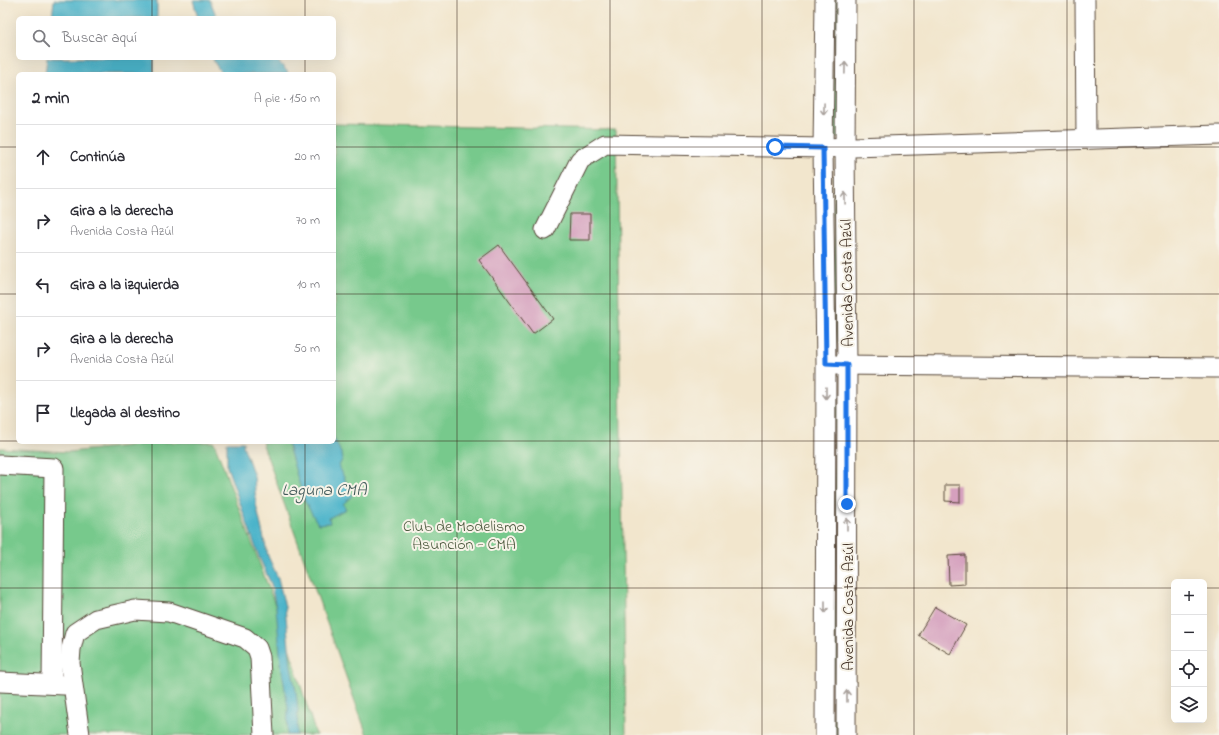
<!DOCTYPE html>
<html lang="es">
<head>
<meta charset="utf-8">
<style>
  body { margin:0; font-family:"Indie Flower",sans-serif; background:#f7f7f7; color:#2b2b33 }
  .controls { position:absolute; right:12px; bottom:12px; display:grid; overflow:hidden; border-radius:6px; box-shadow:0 4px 16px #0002 }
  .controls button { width:36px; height:36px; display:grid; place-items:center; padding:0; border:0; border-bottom:1px solid #e1e1e2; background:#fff; color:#2b2b33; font:20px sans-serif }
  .stop { position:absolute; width:12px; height:12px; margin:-9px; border:3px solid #1a73e8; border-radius:50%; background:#fff }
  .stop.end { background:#1a73e8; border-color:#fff; box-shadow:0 1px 4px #0008 }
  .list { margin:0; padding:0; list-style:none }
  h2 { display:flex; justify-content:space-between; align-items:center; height:52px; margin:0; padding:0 16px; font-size:17px }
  h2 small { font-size:13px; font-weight:400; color:#7c7c81 }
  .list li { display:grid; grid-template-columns:26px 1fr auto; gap:12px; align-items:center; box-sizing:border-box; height:64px; padding:0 16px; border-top:1px solid #e1e1e2 }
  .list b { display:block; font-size:15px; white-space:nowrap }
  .list p { margin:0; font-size:13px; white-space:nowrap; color:#7c7c81 }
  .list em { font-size:13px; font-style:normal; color:#7c7c81 }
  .icon { flex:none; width:22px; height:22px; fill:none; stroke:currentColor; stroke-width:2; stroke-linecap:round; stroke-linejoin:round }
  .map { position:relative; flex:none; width:1219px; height:735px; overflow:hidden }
  .search { position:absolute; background:#fff; box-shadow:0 4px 16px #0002; left:16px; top:16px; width:320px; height:44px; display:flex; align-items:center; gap:10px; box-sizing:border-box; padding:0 14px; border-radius:6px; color:#7c7c81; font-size:15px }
  .panel { position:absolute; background:#fff; box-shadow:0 4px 16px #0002; left:16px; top:72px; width:320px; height:372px; border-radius:6px }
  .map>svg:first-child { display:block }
  .green { fill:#77c98c; stroke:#597a55 }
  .water { fill:#4cb4ca; stroke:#446f74 }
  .building { fill:#d5a0be }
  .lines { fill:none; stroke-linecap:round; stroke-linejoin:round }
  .minor-casing { stroke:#564638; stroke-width:21 }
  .minor { stroke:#fff; stroke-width:19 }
  .oneway { stroke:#a79f9a }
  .route { stroke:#1a73e8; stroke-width:5 }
  .grid { fill:none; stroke:#3b2a1e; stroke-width:1; stroke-opacity:0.55 }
  .labels { text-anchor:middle; stroke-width:4; stroke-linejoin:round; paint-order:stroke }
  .street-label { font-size:16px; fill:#3b2a1e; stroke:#f7f3e8 }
  .park-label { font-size:16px; fill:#4d5a3f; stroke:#f7f3e8 }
  .water-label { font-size:17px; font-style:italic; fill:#415a5a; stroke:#f7f3e8 }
</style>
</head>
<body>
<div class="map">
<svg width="1219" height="735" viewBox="0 0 1219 735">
  <rect width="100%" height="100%" fill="#f7f3e8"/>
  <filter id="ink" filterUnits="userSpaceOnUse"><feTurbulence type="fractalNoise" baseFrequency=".025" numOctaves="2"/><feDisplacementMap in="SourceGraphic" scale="8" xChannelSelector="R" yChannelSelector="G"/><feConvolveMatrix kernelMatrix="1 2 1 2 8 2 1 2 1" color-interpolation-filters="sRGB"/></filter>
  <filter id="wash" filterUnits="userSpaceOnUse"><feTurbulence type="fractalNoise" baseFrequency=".012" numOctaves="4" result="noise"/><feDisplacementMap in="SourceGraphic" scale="16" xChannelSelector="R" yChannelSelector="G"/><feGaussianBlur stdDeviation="0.9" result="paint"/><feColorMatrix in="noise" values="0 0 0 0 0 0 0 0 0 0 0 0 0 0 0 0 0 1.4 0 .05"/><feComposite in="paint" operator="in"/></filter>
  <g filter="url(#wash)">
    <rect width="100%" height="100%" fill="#f2e6cd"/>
    <g class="green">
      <path d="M834 0H842L841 137 835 139 834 137Z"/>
      <path d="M334 124 616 130 626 735H367L262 442H334Z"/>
      <path d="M836 175 838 343H836L833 341 834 177Z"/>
      <path d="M836 391H839V565L834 564 835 392Z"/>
      <path d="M166 442H214L280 618 316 735H0V448L69 452Z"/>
      <path d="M837 599H838L840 735H833L834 603Z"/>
    </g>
    <g class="water">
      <path d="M54 0H157V18H52Z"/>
      <path d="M193 0H210L217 18H198Z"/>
      <path d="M47 58H154V74H45Z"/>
      <path d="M213 58H275L287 71 288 74H222L214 62Z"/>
      <path d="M334 437 343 458 339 466 352 496 343 504 346 509 329 518 330 523 318 524 304 500 287 442H334Z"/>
      <path d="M227 442H244L243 445 254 476 256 504 268 556 278 578 285 607 291 666 296 691 298 710 297 735H287L288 708 281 665 276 608 271 584 259 557 227 467Z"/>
    </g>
    <g id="blocks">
      <g class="building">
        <path d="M570 214H590V240H569Z"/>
        <path d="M499 245 553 319 533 334 479 260Z"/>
        <path d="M945 485H960V502L945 501Z"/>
        <path d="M965 555V584L949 585 948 556Z"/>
        <path d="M935 607 966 625 950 654 918 635Z"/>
      </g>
    </g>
  </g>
  <g filter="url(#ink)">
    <use href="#blocks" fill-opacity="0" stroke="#564638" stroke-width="1"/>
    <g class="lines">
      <defs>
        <g id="minor">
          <path d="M825 0 823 148 826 364 825 735"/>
          <path d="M846 0 845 148 847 365 846 735"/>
          <path d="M1085 0 1086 139"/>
          <path d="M545 230 580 160 605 144 823 148 1219 135"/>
          <path d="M835 365 1219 368"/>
          <path d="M0 465 54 468 52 684"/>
          <path d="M0 682 64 685"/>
          <path d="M80 735 70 663 71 649 75 633 96 619 135 610 169 612 245 638 257 648 260 657 264 735"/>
        </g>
      </defs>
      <use href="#minor" class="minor-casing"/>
      <use href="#minor" class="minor"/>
    </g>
    <defs><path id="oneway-shaft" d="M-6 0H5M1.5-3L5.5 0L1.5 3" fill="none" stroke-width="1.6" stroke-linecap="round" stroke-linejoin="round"/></defs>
    <g class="oneway">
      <use href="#oneway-shaft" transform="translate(845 68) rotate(-89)"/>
      <use href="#oneway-shaft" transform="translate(824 109) rotate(91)"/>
      <use href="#oneway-shaft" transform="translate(845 198) rotate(-91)"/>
      <use href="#oneway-shaft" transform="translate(826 393) rotate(90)"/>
      <use href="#oneway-shaft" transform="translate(847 524) rotate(-90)"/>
      <use href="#oneway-shaft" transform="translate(825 607) rotate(90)"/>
      <use href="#oneway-shaft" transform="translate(847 696) rotate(-90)"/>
    </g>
  </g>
  <g class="lines" filter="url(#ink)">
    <path class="route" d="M775 147 823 148 826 364 847 365V504"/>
  </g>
  <path class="grid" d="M152 0V18M305 0V18M457 0V735M610 0V735M762 0V735M914 0V735M1067 0V735M152 58V74M305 58V74M0 147H18M334 147H1219M0 294H18M334 294H1219M0 441H18M334 441H1219M152 442V735M305 442V735M0 588H1174M1204 588H1219"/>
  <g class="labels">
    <g class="street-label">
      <text transform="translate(846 283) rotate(-91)" y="6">Avenida Costa Azúl</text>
      <text transform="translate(847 607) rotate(-90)" y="6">Avenida Costa Azúl</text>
    </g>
    <g class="park-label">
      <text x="464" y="531">Club de Modelismo<tspan x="464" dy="18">Asunción - CMA</tspan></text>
    </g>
    <g class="water-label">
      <text x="324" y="495">Laguna CMA</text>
    </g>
  </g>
</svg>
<div class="controls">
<button>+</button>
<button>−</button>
<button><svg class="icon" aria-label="locate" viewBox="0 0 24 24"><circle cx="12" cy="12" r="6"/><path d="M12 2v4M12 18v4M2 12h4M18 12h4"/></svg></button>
<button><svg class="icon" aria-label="layers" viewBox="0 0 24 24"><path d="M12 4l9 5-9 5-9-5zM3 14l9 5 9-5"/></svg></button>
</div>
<div class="stop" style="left:775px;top:147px"></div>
<div class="stop end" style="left:847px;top:504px"></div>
<div class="search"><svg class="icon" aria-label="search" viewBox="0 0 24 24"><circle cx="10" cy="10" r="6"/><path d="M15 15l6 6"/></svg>Buscar aquí</div>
<section class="panel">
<h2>2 min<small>A pie · 150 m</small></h2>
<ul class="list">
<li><svg class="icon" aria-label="ahead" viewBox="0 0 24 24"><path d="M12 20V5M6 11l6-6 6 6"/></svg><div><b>Continúa</b></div><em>20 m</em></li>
<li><svg class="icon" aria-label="right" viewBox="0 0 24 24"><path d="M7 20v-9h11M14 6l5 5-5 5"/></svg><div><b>Gira a la derecha</b><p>Avenida Costa Azúl</p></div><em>70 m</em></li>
<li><svg class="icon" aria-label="left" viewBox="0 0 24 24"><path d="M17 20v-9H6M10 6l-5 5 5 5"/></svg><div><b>Gira a la izquierda</b></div><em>10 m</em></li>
<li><svg class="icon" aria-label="right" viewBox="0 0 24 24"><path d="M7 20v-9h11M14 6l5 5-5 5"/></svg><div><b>Gira a la derecha</b><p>Avenida Costa Azúl</p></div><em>50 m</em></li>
<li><svg class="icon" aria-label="arrive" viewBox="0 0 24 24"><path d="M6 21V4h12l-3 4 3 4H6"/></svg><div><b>Llegada al destino</b></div></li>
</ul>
</section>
</div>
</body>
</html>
